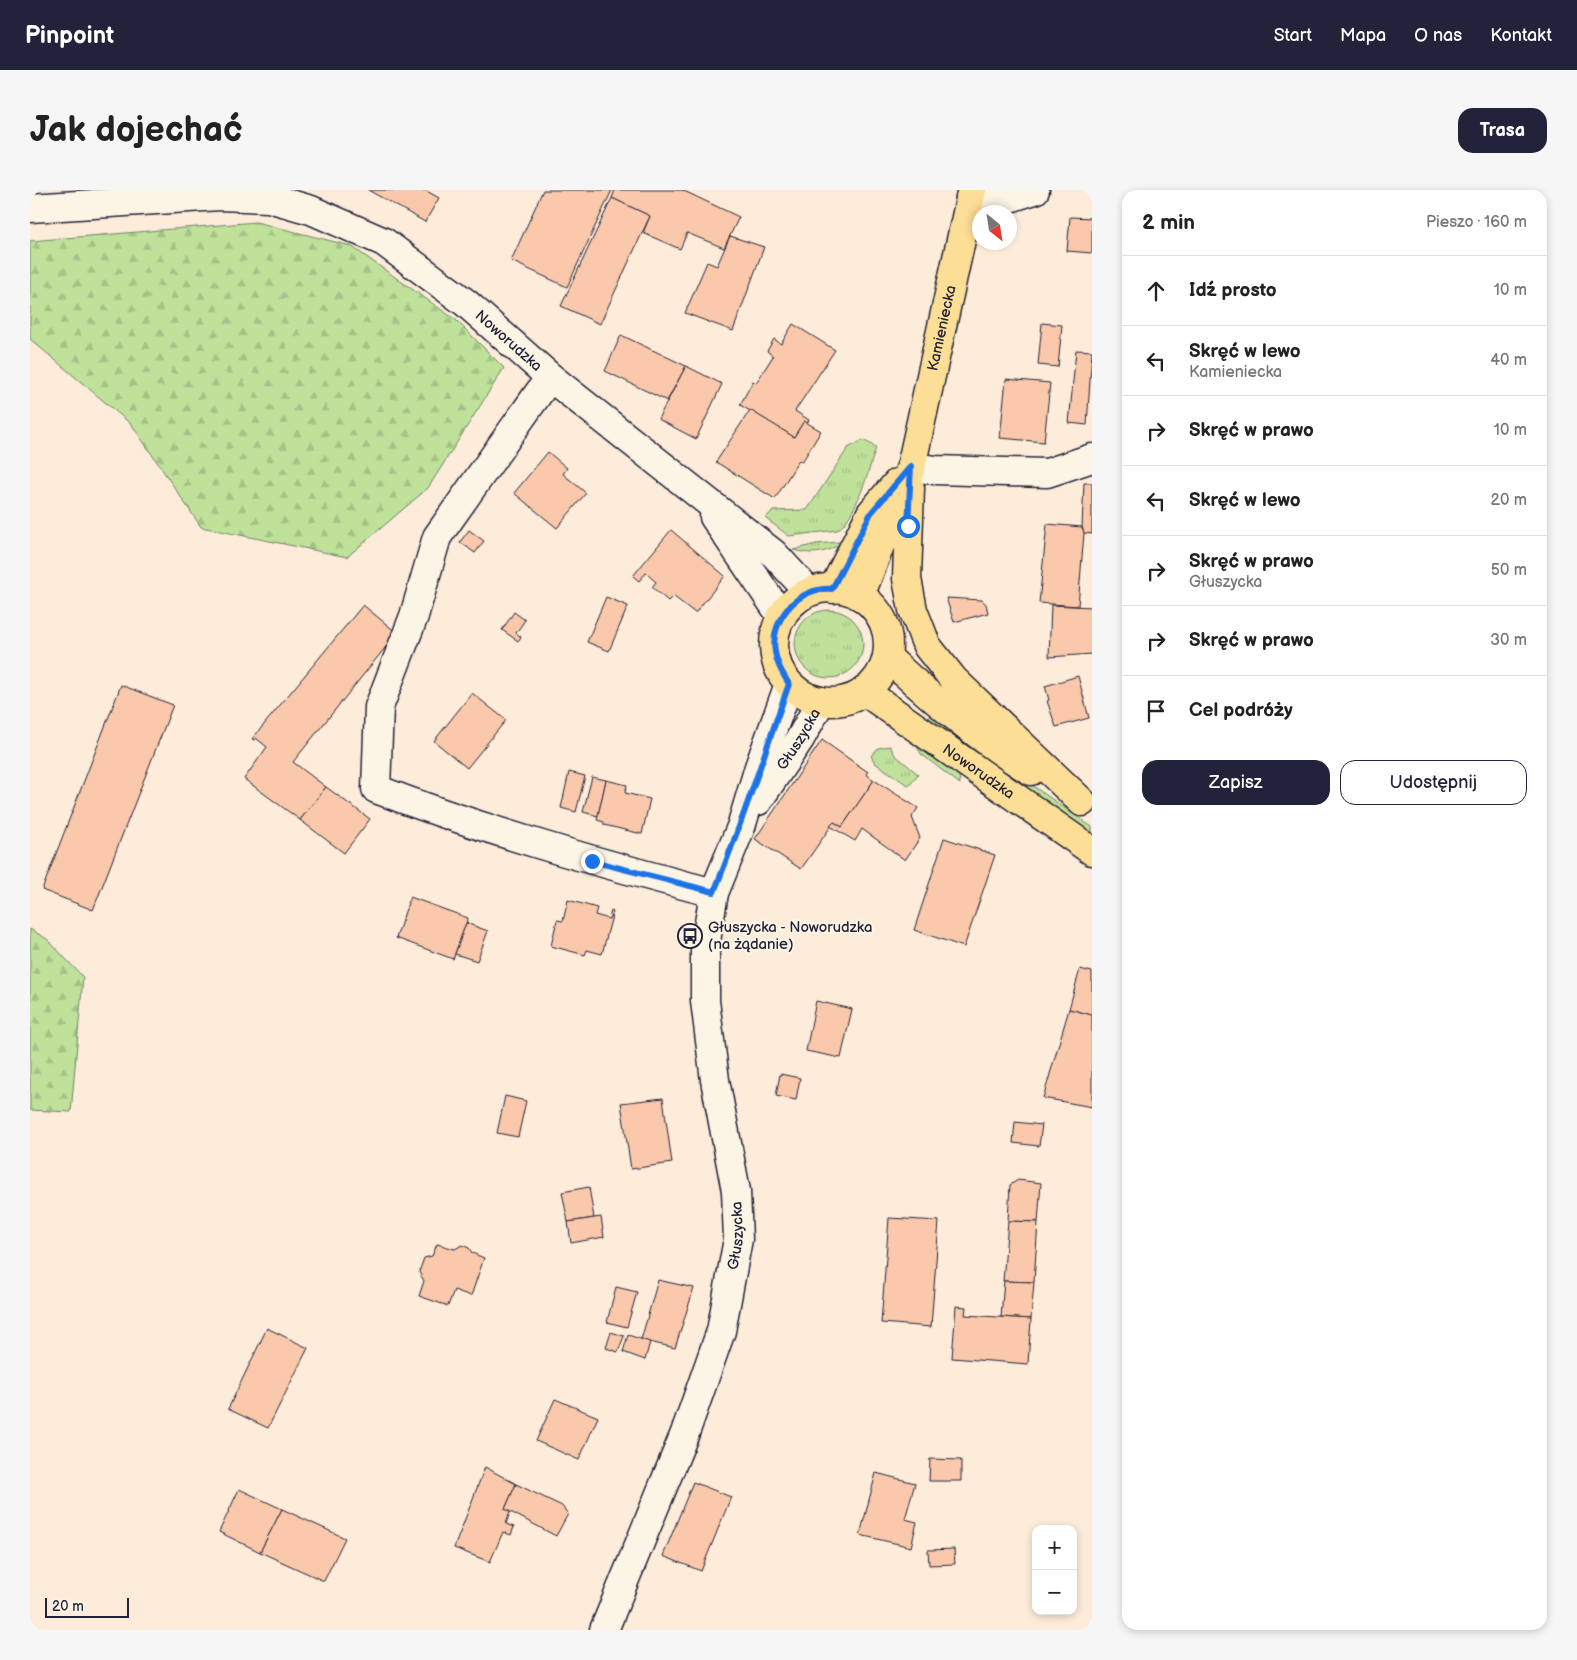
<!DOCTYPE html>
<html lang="pl">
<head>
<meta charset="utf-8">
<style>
  body { margin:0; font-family:"Balsamiq Sans",sans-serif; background:#f6f6f6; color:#222 }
  .controls { position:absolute; right:15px; bottom:15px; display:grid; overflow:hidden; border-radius:10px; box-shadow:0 2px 8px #0003 }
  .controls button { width:45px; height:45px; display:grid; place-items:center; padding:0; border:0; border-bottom:1px solid #e0e0e0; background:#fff; color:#222; font:25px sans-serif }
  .compass { position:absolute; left:942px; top:15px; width:45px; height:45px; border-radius:50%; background:#fff; box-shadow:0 2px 8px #0003; rotate:150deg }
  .scale { position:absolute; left:15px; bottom:12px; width:84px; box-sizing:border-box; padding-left:5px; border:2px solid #22223b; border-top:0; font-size:14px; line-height:18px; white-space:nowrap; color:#22223b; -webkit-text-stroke:4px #fcf5e5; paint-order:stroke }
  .stop { position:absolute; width:15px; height:15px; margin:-11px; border:4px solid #1a73e8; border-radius:50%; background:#fff }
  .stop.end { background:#1a73e8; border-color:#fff; box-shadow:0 1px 5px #0008 }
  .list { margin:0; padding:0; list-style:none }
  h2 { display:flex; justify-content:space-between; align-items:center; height:65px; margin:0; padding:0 20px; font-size:21px }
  h2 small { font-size:16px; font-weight:400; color:#767676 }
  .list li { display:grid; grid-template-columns:32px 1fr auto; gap:15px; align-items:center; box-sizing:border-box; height:70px; padding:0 20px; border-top:1px solid #e0e0e0 }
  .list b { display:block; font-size:19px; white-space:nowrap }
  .list p { margin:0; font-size:16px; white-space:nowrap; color:#767676 }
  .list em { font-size:16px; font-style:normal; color:#767676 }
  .actions { display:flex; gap:10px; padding:15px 20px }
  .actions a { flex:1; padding:11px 0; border:1px solid #22223b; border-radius:15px; text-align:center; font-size:18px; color:#22223b }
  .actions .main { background:#22223b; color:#fff }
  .icon { flex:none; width:28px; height:28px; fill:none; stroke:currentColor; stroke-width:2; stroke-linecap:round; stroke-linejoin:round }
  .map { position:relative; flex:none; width:1062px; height:1440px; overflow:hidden; border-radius:15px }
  header { display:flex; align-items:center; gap:30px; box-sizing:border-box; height:70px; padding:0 25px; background:#22223b; color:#fff }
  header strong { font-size:24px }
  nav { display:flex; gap:28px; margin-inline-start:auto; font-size:18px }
  .intro { display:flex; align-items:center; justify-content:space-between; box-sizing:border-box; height:120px; padding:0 30px }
  h1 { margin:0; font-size:35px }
  .button { padding:12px 22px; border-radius:15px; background:#22223b; color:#fff; font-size:18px; font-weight:700 }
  main { display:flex; gap:30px; padding:0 30px }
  aside { flex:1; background:#fff; border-radius:15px; box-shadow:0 2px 8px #0003 }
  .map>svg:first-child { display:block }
  .grass { fill:url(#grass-tufts); stroke:#70826a }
  .forest { fill:url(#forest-firs); stroke:#70826a }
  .building { fill:#fac8aa; stroke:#22223b }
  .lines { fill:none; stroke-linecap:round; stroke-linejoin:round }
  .minor-casing { stroke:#22223b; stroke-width:31 }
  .major-casing { stroke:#22223b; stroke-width:31 }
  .minor { stroke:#fcf5e5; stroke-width:28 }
  .major { stroke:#fdde96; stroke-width:28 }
  .route { stroke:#1a73e8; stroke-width:6 }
  .labels { text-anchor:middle; stroke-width:4.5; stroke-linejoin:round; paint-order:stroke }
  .street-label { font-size:15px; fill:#22223b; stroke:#fcf5e5 }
  .poi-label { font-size:15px; fill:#22223b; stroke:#fcf5e5; text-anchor:start }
</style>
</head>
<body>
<header>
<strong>Pinpoint</strong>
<nav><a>Start</a><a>Mapa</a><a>O nas</a><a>Kontakt</a></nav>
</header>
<div class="intro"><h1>Jak dojechać</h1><a class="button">Trasa</a></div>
<main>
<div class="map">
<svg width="1062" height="1440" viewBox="0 0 1062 1440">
  <defs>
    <pattern id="grass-tufts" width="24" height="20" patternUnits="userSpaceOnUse" patternTransform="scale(1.25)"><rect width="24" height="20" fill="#bfe19a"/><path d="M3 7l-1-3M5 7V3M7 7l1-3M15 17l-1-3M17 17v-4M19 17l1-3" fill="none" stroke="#a4c186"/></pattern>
    <pattern id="forest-firs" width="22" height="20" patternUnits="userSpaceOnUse" patternTransform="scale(1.25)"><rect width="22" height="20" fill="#bfe19a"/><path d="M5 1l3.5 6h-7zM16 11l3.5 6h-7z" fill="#a4c186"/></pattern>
  </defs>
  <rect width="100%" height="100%" fill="#fcecd9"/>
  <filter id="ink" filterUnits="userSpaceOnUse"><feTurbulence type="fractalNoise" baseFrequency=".02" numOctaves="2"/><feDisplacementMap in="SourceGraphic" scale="10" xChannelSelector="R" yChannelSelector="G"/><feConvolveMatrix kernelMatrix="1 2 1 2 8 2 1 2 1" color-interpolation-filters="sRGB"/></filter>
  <g filter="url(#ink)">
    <g class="grass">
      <path d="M833 250 846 257C840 277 825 330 807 340L759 346 735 328 743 321 777 320 818 258Z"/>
      <path d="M809 352 810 354C794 364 781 365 763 360L786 354Z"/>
      <circle cx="799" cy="454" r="34"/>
      <path d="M904 521 980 580 1062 637V649L895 533Z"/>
      <path d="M884 551 929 585 930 594 891 564Z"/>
      <path d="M860 556 865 565 888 584 879 596 845 573 841 566 848 558Z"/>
    </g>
    <g class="forest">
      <path d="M226 32 321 56 426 130 474 178 398 298 317 367 171 337 102 235 0 149V51Z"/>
      <path d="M0 739 17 749 53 787 41 922 0 920Z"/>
    </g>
    <g class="building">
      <path d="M338 0H395L409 8 395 32Z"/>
      <path d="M513 0H582L537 97 481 71Z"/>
      <path d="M585 0H652L709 27 694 58 657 43 650 59 613 43 620 26 582 8Z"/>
      <path d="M582 8 620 26 570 134 531 116Z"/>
      <path d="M1040 27 1062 28V63L1037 61Z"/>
      <path d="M700 46 734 57 703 141 655 123 677 72 687 76Z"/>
      <path d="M1012 133 1032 135 1028 177 1008 175Z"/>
      <path d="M763 134 805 160 765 221 779 230 777 233 774 231 764 247 710 215 723 191 726 193 743 166 737 161 744 149 751 154Z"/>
      <path d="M591 145 656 176 637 211 575 181Z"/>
      <path d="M1046 160 1062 161 1057 235 1039 233Z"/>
      <path d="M656 176 692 194 666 249 628 229Z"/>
      <path d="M976 189 1020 193 1014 252 970 248Z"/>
      <path d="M720 220 764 247 774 231 791 241 772 272 769 270 745 309 686 272Z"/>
      <path d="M518 262 537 278 533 284 556 303 527 338 484 303Z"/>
      <path d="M1054 293H1062V344L1054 343 1052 337Z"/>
      <path d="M1017 334 1052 337 1054 343 1048 416 1009 413Z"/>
      <path d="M439 340 454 351 445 363 430 352Z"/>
      <path d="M641 340 695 386 665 423 643 406 638 411 622 397 626 392 616 383 609 391 603 386Z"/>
      <path d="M576 407 598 416 579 461 557 452Z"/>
      <path d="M916 408 952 410 956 414 958 423 924 432Z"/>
      <path d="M333 415 367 443 263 572 296 597 270 630 214 589 237 557 226 548 225 550 222 549Z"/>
      <path d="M1021 415 1062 417V464L1019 467Z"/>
      <path d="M484 422 495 430 486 443 491 447 488 451 472 440Z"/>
      <path d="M1048 486 1059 528 1026 537 1017 511 1019 510 1015 496Z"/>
      <path d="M91 495 143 515 63 720 12 700Z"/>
      <path d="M442 503 476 530 437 578 404 551Z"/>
      <path d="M792 550 838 582 836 584 844 590 812 637 804 632 771 679 725 649Z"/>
      <path d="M539 582 555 586 546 622 531 618Z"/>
      <path d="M562 587 576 590 568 626 553 622Z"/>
      <path d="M576 590 597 595 595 603 620 609 612 644 574 635V632L567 630Z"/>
      <path d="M844 590 888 618 882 627 890 648 875 670 832 639 825 651 800 636 804 632 812 637Z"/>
      <path d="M296 597 340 629 314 663 270 630Z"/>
      <path d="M914 648 965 665 934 757 884 740Z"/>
      <path d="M380 707 438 728 423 769 366 748Z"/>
      <path d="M538 710 567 718 565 725 579 729 581 721 583 722 572 764 557 760 555 765 521 756 527 730 533 731Z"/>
      <path d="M436 733 458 741 447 771 425 764Z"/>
      <path d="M1050 779 1062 782V825L1039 819Z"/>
      <path d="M786 811 822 819 811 868 776 861Z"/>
      <path d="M1039 819 1062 825V917L1013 908Z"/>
      <path d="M750 884 770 888 766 910 746 906Z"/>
      <path d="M475 906 496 911 488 947 467 943Z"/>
      <path d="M633 908 642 973 601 979 591 913Z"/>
      <path d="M985 932 1012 935 1009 956 983 953Z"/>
      <path d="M988 990 1011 993 1008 1032 978 1031 980 995Z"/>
      <path d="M559 997 564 1028 538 1032 532 1002Z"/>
      <path d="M571 1027 574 1047 541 1053 538 1032Z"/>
      <path d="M859 1028 909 1031 901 1137 851 1133Z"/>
      <path d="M978 1031 1008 1032 1004 1092 973 1091Z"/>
      <path d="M407 1054 425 1059 432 1055 439 1058 442 1063 454 1068 441 1106 424 1100 418 1116 389 1106 394 1091 389 1082 394 1068 402 1066Z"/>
      <path d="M628 1090 664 1098 645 1158 611 1150Z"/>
      <path d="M974 1091 1004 1092 1001 1129 971 1127Z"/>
      <path d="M586 1097 607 1102 597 1137 577 1132Z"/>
      <path d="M926 1116 936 1117 935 1125 1001 1129 998 1174 922 1168Z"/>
      <path d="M237 1138 278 1158 238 1238 198 1219Z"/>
      <path d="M581 1142 594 1146 588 1162 576 1158Z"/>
      <path d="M598 1145 620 1152 615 1170 593 1162Z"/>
      <path d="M525 1209 568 1227 549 1270 506 1251Z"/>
      <path d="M900 1269 931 1270V1291H899Z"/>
      <path d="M455 1277 486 1294 475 1319 480 1322 476 1334 484 1337 481 1345 473 1342 460 1372 424 1358Z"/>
      <path d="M846 1283 885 1293 875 1329 887 1332 881 1357 830 1345Z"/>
      <path d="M663 1292 701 1307 671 1381 633 1366Z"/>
      <path d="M486 1294 532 1316 538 1324 526 1346 475 1319Z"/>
      <path d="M209 1299 252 1319 230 1362 189 1342Z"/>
      <path d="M252 1319 315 1348 294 1391 230 1362Z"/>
      <path d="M924 1359 925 1374 899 1375 898 1360Z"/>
    </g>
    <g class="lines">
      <defs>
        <g id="minor">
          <path d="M940 7 970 11 1005 0"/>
          <path id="s1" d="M0 18 190 6 239 8 281 20 354 52 436 113 520 187 744 364 779 402"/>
          <path d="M520 187 407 347 384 426 349 517 346 599C456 641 569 673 684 703"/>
          <path d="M881 277 905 280 1017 283 1062 268"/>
          <path d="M684 327 752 427"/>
          <path id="s2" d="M728 611 770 549 791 511"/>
          <path id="s3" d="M574 1440 655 1243 691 1141 708 1049 706 1001 685 890 675 811V757L684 703 711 637 729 577 759 494"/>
        </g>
        <g id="major">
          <path d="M880 298 877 389 883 420 897 456 924 490 1052 612"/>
          <circle cx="801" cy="455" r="57"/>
          <path d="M803 399 841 323 867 293"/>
          <path id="s4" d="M830 406 881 277 942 0"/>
          <path d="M857 467C902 509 949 549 1001 581"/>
          <path id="s5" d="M834 501 1062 661"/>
        </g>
      </defs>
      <use href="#minor" class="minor-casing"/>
      <use href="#major" class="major-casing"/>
      <use href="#minor" class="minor"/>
      <use href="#major" class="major"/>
    </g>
  </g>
  <g class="lines" filter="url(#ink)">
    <path class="route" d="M562 671 684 702C712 634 734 564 759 494 753 484 747 475 745 462 739 430 769 396 802 399L841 323 881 276 878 336"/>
  </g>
  <defs>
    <symbol id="bus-ring" viewBox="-11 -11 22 22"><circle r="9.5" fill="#fcf5e5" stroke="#22223b" stroke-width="1.5"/><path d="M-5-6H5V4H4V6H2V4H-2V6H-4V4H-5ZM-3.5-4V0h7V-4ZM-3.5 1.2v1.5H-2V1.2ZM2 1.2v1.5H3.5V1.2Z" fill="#22223b"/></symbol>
  </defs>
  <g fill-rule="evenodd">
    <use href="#bus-ring" x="646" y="732" width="28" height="28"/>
  </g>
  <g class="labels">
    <g class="street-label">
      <text dy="5" stroke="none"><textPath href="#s4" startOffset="281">Kamieniecka</textPath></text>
      <text dy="5" stroke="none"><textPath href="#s1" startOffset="522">Noworudzka</textPath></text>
      <text dy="5" stroke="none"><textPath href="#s2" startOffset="74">Głuszycka</textPath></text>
      <text dy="5" stroke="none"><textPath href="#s5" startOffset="140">Noworudzka</textPath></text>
      <text dy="5" stroke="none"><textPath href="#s3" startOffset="418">Głuszycka</textPath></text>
    </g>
    <g class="poi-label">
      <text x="678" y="742">Głuszycka - Noworudzka<tspan x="678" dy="17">(na żądanie)</tspan></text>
    </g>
  </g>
</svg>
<div class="controls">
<button>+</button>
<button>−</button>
</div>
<svg class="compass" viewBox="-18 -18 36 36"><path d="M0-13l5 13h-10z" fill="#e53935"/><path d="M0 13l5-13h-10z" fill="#767676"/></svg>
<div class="scale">20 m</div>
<div class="stop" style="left:878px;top:336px"></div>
<div class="stop end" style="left:562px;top:671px"></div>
</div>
<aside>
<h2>2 min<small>Pieszo · 160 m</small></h2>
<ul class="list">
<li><svg class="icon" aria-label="ahead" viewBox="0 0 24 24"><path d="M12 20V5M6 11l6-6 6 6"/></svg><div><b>Idź prosto</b></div><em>10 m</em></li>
<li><svg class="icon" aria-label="left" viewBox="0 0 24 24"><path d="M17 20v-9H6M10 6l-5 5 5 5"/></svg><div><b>Skręć w lewo</b><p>Kamieniecka</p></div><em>40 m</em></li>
<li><svg class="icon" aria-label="right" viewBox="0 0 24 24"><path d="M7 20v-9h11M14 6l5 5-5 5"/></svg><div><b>Skręć w prawo</b></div><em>10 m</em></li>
<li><svg class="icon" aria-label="left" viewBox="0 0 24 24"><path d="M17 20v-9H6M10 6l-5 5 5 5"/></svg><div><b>Skręć w lewo</b></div><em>20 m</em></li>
<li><svg class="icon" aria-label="right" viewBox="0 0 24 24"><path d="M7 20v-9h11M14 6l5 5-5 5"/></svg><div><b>Skręć w prawo</b><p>Głuszycka</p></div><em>50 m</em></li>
<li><svg class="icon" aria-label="right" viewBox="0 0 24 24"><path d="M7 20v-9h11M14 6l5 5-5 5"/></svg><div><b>Skręć w prawo</b></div><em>30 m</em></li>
<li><svg class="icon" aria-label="arrive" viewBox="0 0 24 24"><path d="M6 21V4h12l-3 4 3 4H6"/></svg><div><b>Cel podróży</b></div></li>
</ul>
<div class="actions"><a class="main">Zapisz</a><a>Udostępnij</a></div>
</aside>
</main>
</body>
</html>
